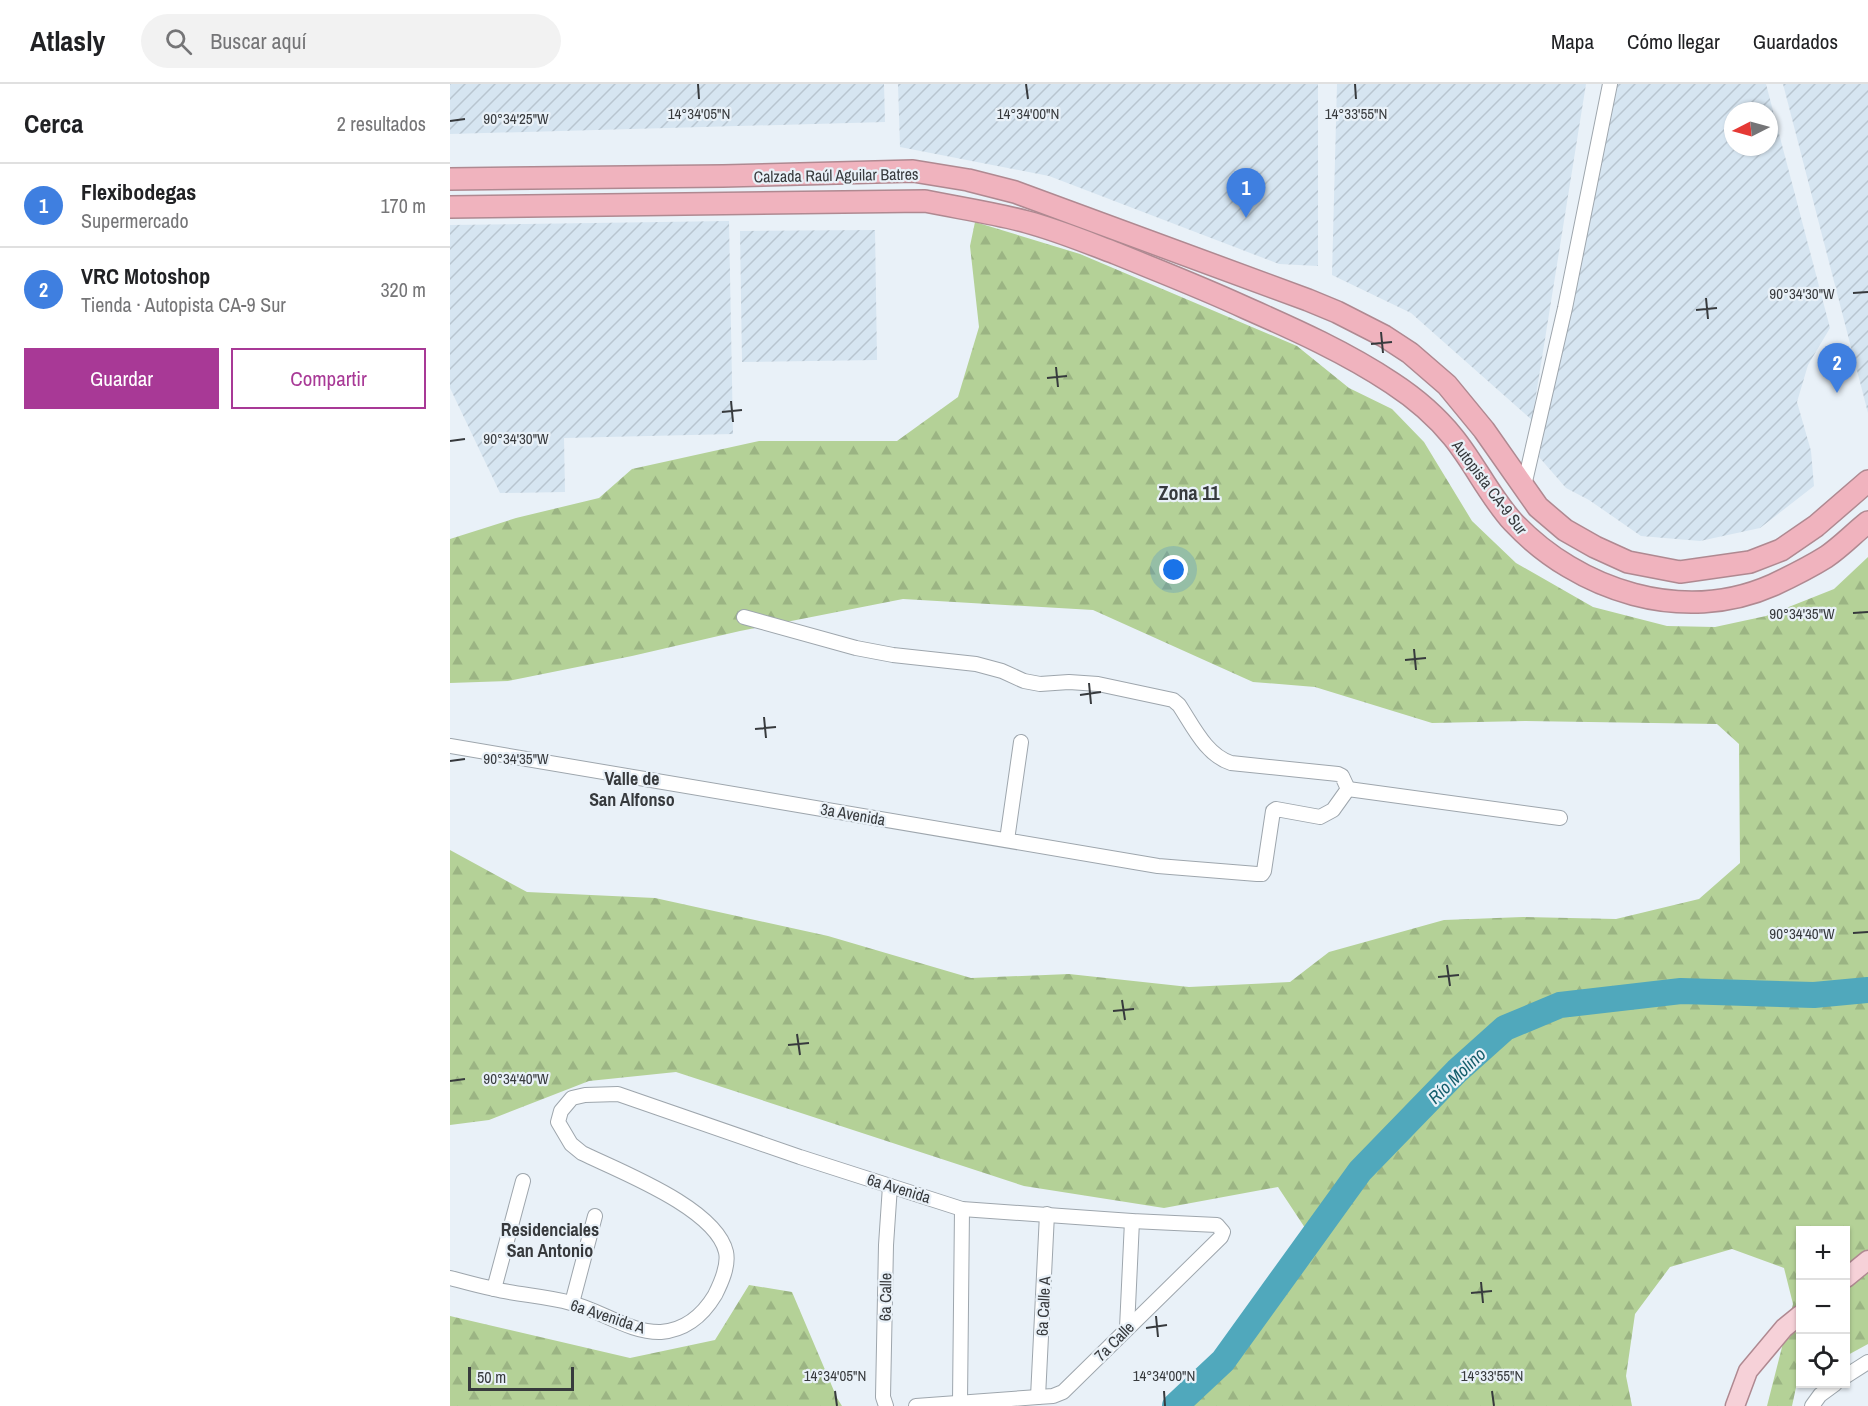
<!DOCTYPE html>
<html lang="es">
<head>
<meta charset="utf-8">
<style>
  body { margin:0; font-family:"Archivo Narrow",sans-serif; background:#f2f2f2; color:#202124 }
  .controls { position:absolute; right:18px; bottom:18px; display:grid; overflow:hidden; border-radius:0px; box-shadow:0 2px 4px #0004 }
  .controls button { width:54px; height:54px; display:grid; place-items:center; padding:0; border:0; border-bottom:2px solid #e0e0e0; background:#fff; color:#202124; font:30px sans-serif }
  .compass { position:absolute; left:1274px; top:18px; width:54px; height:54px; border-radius:50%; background:#fff; box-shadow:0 2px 4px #0004; rotate:264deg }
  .scale { position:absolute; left:18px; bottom:15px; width:106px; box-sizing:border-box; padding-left:6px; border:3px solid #373a3d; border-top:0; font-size:16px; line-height:21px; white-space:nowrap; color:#373a3d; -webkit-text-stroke:4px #e9f1f8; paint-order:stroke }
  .you { position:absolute; left:724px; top:486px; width:21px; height:21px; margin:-15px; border:4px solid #fff; border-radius:50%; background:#1a73e8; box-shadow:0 0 0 9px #1a73e833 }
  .badge { display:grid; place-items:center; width:39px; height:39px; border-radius:50%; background:#a83996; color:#fff; font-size:20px; font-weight:700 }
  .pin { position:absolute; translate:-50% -50px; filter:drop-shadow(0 2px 3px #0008) }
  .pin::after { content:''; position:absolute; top:32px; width:21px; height:18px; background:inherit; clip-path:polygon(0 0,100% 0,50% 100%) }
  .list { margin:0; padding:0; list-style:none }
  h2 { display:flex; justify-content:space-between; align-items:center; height:78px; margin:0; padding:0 24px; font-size:26px }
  h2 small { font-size:20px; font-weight:400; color:#757577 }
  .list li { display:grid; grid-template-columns:39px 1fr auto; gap:18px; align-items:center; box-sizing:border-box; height:84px; padding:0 24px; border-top:2px solid #e0e0e0 }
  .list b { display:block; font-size:22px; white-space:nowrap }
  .list p { margin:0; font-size:20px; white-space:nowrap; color:#757577 }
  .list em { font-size:20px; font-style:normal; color:#757577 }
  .actions { display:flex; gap:12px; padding:18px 24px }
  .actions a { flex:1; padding:14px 0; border:2px solid #a83996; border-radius:0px; text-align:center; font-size:21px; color:#a83996 }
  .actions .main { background:#a83996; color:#fff }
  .icon { flex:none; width:33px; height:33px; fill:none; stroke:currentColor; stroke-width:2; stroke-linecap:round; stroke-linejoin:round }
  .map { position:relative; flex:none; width:1418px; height:1322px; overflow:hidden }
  header { display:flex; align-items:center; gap:36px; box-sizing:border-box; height:84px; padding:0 30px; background:#fff; border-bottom:2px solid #e0e0e0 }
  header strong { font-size:28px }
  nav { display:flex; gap:33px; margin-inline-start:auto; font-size:21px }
  .search { width:420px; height:54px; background:#f2f2f2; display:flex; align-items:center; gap:15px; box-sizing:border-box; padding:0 21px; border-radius:33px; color:#757577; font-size:22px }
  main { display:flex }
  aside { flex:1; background:#fff }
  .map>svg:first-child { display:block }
  .industrial { fill:url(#industrial-furrows); fill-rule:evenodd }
  .forest { fill:url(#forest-firs) }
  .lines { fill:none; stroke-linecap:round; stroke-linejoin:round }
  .river { stroke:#50a8bc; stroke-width:26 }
  .minor-casing { stroke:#9ea6ad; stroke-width:16 }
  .major-casing { stroke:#af8991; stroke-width:21 }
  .highway-casing { stroke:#af8991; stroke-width:24 }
  .minor { stroke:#fff; stroke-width:14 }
  .major { stroke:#f6d1d8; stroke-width:18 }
  .highway { stroke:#f0b3be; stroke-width:21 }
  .ticks { fill:none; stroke:#373a3d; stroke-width:2 }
  .labels { text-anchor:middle; stroke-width:4.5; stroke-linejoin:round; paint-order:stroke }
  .street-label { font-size:16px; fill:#373a3d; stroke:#e9f1f8 }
  .neighbourhood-label { font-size:18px; font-weight:bold; fill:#373a3d; stroke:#e9f1f8 }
  .water-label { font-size:18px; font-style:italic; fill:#155e6c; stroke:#e9f1f8 }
  .quarter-label { font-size:20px; font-weight:bold; fill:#373a3d; stroke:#e9f1f8 }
  .ticks-label { font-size:15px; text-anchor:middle; fill:#373a3d; stroke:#e9f1f8; stroke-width:4.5; stroke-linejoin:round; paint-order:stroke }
</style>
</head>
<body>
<header>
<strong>Atlasly</strong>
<div class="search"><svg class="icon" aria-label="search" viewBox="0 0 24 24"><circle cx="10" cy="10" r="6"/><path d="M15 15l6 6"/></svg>Buscar aquí</div>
<nav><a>Mapa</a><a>Cómo llegar</a><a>Guardados</a></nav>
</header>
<main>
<aside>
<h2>Cerca<small>2 resultados</small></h2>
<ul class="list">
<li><span class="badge" style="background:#3f7fe0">1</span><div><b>Flexibodegas</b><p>Supermercado</p></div><em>170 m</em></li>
<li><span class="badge" style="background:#3f7fe0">2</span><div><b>VRC Motoshop</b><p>Tienda · Autopista CA-9 Sur</p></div><em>320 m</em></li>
</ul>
<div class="actions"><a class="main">Guardar</a><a>Compartir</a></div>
</aside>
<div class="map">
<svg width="1418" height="1322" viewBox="0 0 1418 1322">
  <defs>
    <pattern id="industrial-furrows" width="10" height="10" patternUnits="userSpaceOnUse" patternTransform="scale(1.5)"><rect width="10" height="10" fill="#d6e5f1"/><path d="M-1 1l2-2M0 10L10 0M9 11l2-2" fill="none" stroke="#b8c5d0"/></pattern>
    <pattern id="forest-firs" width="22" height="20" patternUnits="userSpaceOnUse" patternTransform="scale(1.5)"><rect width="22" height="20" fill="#b4d197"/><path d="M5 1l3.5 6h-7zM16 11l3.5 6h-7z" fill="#9bb483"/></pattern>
  </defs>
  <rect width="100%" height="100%" fill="#e9f1f8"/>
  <g class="industrial">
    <path d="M0 0H434L435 38 0 50Z"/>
    <path d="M448 0H868V182L829 180 599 92 450 63Z"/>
    <path d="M887 0H1136L1082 336 961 229 882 191Z"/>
    <path d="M1167 0H1316L1380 244 1358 281 1347 318 1361 367 1364 402 1310 444 1250 457 1191 452 1139 416 1116 404 1089 373ZM1283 27H1319V63H1283Z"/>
    <path d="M1333 0H1418V329Z"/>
    <path d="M279 137 283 350 114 354 115 408 50 409 0 304V141Z"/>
    <path d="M425 146 427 276 292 278 290 147Z"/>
  </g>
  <g class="forest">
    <path d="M525 138 630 170 847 262 899 304 942 325 974 358 1022 437 1066 479 1143 523 1217 542 1265 543 1316 532 1384 505 1418 473V1260L1396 1272V1146H1350V1297L1347 1299 1342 1322H1317L1343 1220 1334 1184 1282 1165 1220 1183 1185 1230 1176 1292 1182 1322H717L785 1258 865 1159 828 1103 714 1124 574 1102 226 988 139 997 39 1036 0 1041V766L77 808 205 814 378 852 521 894 619 890 739 903 840 898 879 868 994 836 1073 833 1166 835 1249 815 1290 779 1289 660 1267 640 1075 637 982 639 865 603 803 598 643 526 453 515 290 547 182 572 58 597 0 599V455L66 434 149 414 182 385 309 357H447L508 313 529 243 520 162Z"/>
    <path d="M299 1201 342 1208 387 1314 392 1322H0V1232L180 1274 265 1256Z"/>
  </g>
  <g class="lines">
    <path class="river" d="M725 1322 773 1277 910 1087 1007 987 1055 944 1110 921 1231 907 1364 911 1418 906"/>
    <defs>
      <g id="minor">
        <path d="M1074 402 1115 224 1160 0"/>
        <path d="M294 533 406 564 443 571 526 580 552 587 574 597 590 600 619 598 648 600 723 616 729 621C743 642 756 671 781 679L888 690 892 692 898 705"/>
        <path d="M0 662 708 782 807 790H812L814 787 823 727 826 725 870 733 883 726 898 705"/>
        <path d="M898 705 1110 734"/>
        <path d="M557 756 571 658"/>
        <path d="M0 1194C15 1198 29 1202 44 1205 69 1211 96 1212 121 1219 150 1226 180 1249 211 1248 235 1246 253 1231 265 1211 271 1199 279 1182 276 1168 266 1124 169 1087 132 1069L121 1060 108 1038 111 1027 122 1014 135 1011 168 1010 350 1073 512 1125 682 1137 767 1141 773 1148 771 1153 613 1308 603 1312 588 1313 466 1322"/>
        <path d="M44 1205 73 1097"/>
        <path d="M122 1219 145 1132"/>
        <path d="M677 1244 682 1137"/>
        <path d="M1396 1292 1418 1278"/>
        <path d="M588 1313 597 1130"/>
        <path d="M510 1318 512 1125"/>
        <path d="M436 1322 433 1313 436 1161 440 1102"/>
        <path d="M1362 1322 1370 1311 1385 1300"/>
      </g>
      <g id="major">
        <path d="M1396 1194 1418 1176"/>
        <path d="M1285 1322 1298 1287 1334 1244 1350 1231"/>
      </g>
      <g id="highway">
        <path d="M0 95 273 92 463 87 518 96 565 108 858 216 887 228 934 252 960 269 997 301 1034 346 1088 423 1115 446 1145 463 1178 478 1230 488 1300 478 1331 466 1366 442 1418 397"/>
        <path d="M0 123 475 117C509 124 544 129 577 138 607 146 636 158 665 169 709 187 753 204 796 224 846 246 897 269 942 299 965 314 986 332 1003 353 1025 380 1040 413 1063 438 1128 507 1233 541 1323 501 1340 493 1360 483 1376 473 1391 463 1404 449 1418 438"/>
      </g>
    </defs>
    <use href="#minor" class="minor-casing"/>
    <use href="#major" class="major-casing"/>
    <use href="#highway" class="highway-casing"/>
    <use href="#minor" class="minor"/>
    <use href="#major" class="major"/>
    <use href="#highway" class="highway"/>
  </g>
  <path class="ticks" d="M248 0 249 15M576 0 578 15M905 0 906 15M0 37 15 35M1403 209 1418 208M1256 214 1258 235M1246 226 1267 224M931 248 933 269M921 260 942 258M606 283 608 303M597 294 617 292M281 317 283 338M272 328 292 326M0 357 15 355M1403 529 1418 528M964 565 966 586M955 576 976 574M639 599 641 620M630 611 651 608M314 633 316 654M305 645 326 643M0 677 15 675M1403 849 1418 848M997 881 1000 902M988 893 1009 891M672 916 675 936M663 927 684 925M347 950 350 971M338 961 359 959M0 997 15 995M1031 1198 1033 1219M1021 1209 1042 1207M706 1232 708 1253M696 1244 717 1241M385 1307 387 1322M714 1307 715 1322M1042 1307 1044 1322"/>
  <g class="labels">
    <g class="street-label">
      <text transform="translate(386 91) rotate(-1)" y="6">Calzada Raúl Aguilar Batres</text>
      <text transform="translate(1040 403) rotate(53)" y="6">Autopista CA-9 Sur</text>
      <text transform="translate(403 730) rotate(10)" y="6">3a Avenida</text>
      <text transform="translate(449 1104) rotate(17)" y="6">6a Avenida</text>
      <text transform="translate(435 1213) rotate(-89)" y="6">6a Calle</text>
      <text transform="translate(593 1222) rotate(-87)" y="6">6a Calle A</text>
      <text transform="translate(158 1232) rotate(18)" y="6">6a Avenida A</text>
      <text transform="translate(664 1257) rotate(-45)" y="6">7a Calle</text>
    </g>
    <g class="neighbourhood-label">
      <text x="182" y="701">Valle de<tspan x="182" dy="21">San Alfonso</tspan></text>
      <text x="100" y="1152">Residenciales<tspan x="100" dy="21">San Antonio</tspan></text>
    </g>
    <g class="water-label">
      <text transform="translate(1007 992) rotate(-44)" y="6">Río Molino</text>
    </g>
    <g class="quarter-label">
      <text x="739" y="416">Zona 11</text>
    </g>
  </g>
  <g class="ticks-label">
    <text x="249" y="35">14°34'05"N</text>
    <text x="578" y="35">14°34'00"N</text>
    <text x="906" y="35">14°33'55"N</text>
    <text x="66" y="40">90°34'25"W</text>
    <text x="1352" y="215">90°34'30"W</text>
    <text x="66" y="360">90°34'30"W</text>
    <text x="1352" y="535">90°34'35"W</text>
    <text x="66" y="680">90°34'35"W</text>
    <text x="1352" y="855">90°34'40"W</text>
    <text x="66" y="1000">90°34'40"W</text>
    <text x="385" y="1297">14°34'05"N</text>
    <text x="714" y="1297">14°34'00"N</text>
    <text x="1042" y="1297">14°33'55"N</text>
  </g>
</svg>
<div class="controls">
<button>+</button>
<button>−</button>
<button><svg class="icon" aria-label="locate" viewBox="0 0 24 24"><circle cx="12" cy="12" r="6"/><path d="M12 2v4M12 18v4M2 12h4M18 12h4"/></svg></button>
</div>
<svg class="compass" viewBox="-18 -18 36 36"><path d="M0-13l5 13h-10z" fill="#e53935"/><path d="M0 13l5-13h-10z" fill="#757577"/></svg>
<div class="scale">50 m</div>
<div class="you"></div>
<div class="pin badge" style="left:796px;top:134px;background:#3f7fe0">1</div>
<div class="pin badge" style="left:1387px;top:309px;background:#3f7fe0">2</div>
</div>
</main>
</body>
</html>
